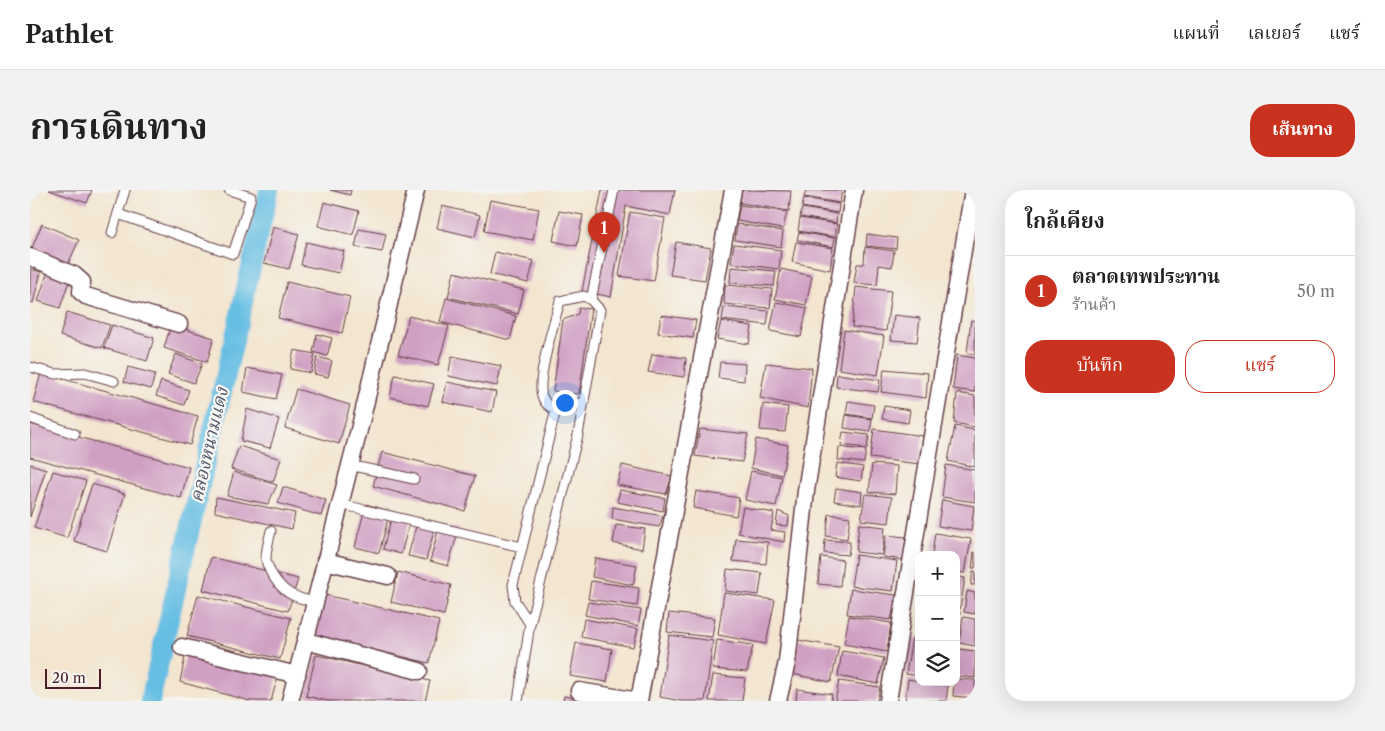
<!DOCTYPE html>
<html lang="th">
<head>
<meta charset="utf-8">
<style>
  body { margin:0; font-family:"Libre Caslon Text","Noto Serif Thai",serif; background:#f2f2f2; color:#222 }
  .controls { position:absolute; right:15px; bottom:15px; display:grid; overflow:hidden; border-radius:10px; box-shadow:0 5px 20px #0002 }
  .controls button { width:45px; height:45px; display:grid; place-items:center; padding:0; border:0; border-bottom:1px solid #e0e0e0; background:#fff; color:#222; font:25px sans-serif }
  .scale { position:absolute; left:15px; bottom:12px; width:56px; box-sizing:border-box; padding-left:5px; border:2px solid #4a1f2b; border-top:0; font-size:14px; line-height:18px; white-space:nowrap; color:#4a1f2b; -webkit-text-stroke:4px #f6f6f2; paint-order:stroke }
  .you { position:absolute; left:534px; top:212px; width:18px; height:18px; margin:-12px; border:4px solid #fff; border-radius:50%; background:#1a73e8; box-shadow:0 0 0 8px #1a73e833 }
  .badge { display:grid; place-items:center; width:32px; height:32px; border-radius:50%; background:#c8321e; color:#fff; font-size:16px; font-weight:700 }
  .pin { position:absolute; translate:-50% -41px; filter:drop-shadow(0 1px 2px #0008) }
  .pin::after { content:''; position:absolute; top:26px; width:18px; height:15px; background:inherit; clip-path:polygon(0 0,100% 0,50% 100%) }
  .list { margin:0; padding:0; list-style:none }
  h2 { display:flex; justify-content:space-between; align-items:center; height:65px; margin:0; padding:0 20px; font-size:21px }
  h2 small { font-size:16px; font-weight:400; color:#767676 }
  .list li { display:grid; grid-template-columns:32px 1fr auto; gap:15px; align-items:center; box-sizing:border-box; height:70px; padding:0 20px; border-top:1px solid #e0e0e0 }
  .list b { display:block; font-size:19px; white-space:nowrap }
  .list p { margin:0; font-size:16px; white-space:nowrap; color:#767676 }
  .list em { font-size:16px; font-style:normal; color:#767676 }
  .actions { display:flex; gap:10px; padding:15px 20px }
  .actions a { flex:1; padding:11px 0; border:1px solid #c8321e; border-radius:20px; text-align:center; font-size:18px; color:#c8321e }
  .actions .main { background:#c8321e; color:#fff }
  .icon { flex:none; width:28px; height:28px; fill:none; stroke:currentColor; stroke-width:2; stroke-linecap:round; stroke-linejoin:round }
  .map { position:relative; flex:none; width:945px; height:511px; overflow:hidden; border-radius:20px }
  header { display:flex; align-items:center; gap:30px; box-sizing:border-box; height:70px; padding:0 25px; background:#fff; border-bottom:1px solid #e0e0e0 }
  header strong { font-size:24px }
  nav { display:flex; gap:28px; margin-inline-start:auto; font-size:18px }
  .intro { display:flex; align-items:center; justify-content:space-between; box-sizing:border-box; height:120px; padding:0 30px }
  h1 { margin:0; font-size:35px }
  .button { padding:12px 22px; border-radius:20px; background:#c8321e; color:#fff; font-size:18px; font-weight:700 }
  main { display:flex; gap:30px; padding:0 30px }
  aside { flex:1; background:#fff; border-radius:20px; box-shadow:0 5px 20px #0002 }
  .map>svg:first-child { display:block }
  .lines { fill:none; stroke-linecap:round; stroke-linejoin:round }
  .canal { stroke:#66bee3; stroke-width:20 }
  .building { fill:#d0a0c3 }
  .service-casing { stroke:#633d44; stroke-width:11 }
  .minor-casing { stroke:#633d44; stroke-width:19 }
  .service { stroke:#fff; stroke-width:9 }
  .minor { stroke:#fff; stroke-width:16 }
  .labels { text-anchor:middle; stroke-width:4.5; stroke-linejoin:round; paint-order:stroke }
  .water-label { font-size:18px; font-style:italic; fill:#54576b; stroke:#f6f6f2 }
</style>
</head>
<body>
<header>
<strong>Pathlet</strong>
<nav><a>แผนที่</a><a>เลเยอร์</a><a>แชร์</a></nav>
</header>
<div class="intro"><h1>การเดินทาง</h1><a class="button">เส้นทาง</a></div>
<main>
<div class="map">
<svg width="945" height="511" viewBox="0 0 945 511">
  <rect width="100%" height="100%" fill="#f6f6f2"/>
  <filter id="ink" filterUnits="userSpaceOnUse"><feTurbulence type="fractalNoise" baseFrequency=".02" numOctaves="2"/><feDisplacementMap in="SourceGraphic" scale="10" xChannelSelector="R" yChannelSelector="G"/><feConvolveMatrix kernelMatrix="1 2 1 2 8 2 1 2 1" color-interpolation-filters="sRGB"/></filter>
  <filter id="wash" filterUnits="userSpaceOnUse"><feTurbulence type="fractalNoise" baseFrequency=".0096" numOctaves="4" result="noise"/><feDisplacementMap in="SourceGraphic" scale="20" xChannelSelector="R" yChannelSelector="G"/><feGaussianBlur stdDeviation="1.12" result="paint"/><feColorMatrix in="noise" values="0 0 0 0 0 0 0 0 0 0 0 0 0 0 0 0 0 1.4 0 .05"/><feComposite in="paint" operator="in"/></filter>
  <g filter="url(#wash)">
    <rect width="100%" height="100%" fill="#f3e5cf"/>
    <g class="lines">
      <path class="canal" d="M120 511 239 0"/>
    </g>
    <g id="blocks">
      <g class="building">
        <path d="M19 0H62L57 13Z"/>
        <path d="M300 0H321L320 5Z"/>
        <path d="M572 0H645L640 25 596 16 581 107 552 101Z"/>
        <path d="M712 0 761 1 759 21 710 13Z"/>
        <path d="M776 0H812L810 13 774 7Z"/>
        <path d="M774 8 809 14 808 23 772 17Z"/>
        <path d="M460 10 509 19 503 50 454 41Z"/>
        <path d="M294 12 329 21 323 45 288 36Z"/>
        <path d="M710 15 757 22 753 39 707 31Z"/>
        <path d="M412 16 450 25 445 47 407 38Z"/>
        <path d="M772 18 807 24 806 33 770 27Z"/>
        <path d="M529 21 553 25 547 56 523 51Z"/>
        <path d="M600 22 635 28 624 91 589 86Z"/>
        <path d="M770 28 807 34 805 47 768 41Z"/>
        <path d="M12 34 49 50 37 76 1 60Z"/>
        <path d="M707 34 753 41 751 57 705 50Z"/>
        <path d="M243 37 269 44 259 79 234 73Z"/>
        <path d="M329 39 356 44 352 62 325 57Z"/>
        <path d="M769 42 805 48 803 57 767 50Z"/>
        <path d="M837 44 867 48 866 59 836 56Z"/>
        <path d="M276 52 314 61 309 83 271 75Z"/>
        <path d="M646 52 681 58 675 90 640 85Z"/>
        <path d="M766 52 803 58 800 80 762 72Z"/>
        <path d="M704 54 751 60 749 79 701 73Z"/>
        <path d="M835 57 864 61 862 77 849 75 847 95 824 93 827 74H834Z"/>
        <path d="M465 62 504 71 498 93 460 84Z"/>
        <path d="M701 77 746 81 744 96 700 93Z"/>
        <path d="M0 79 11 82 3 113 0 112Z"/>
        <path d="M751 79 782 86 776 115 745 109Z"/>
        <path d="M18 81 40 88 30 118 8 111Z"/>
        <path d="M424 82 494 100 488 124 418 107Z"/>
        <path d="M257 92 320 107 312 143 248 128Z"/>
        <path d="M695 95 742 99 740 118 694 114Z"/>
        <path d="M826 97 861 101 856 141 822 137Z"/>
        <path d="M416 108 486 126 480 150 410 132Z"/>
        <path d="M746 112 777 118 771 147 740 141Z"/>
        <path d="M694 117 739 121 737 135 692 130Z"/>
        <path d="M549 118 561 119 549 204 523 201 533 130 548 124Z"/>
        <path d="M37 122 80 135 72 158 30 146Z"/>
        <path d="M631 125 666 130 663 148 628 143Z"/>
        <path d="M864 125 890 128 887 152 861 150Z"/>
        <path d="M379 126 419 136 408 175 368 165Z"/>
        <path d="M941 130 945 131V164L937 163Z"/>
        <path d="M691 131 722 136 719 154 687 149Z"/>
        <path d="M82 135 124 148 117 171 74 158Z"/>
        <path d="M141 135 184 148 177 172 134 158Z"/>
        <path d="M814 140 854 146 848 185 809 179Z"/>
        <path d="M287 144 302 148 297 166 283 162Z"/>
        <path d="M264 160 285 164 281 183 260 179Z"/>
        <path d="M146 164 172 174 164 193 138 184Z"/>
        <path d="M622 164 656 168 654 187 618 182Z"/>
        <path d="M927 165 945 168V202L923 199Z"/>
        <path d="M422 166 471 176 467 196 418 186Z"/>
        <path d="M287 167 302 171 298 187 284 184Z"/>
        <path d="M690 172 715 174 714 191 688 188Z"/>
        <path d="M736 173 782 178 778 218 730 208Z"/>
        <path d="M98 177 125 184 121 199 94 192Z"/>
        <path d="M217 178 252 185 246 209 213 202Z"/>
        <path d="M854 179 898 183 896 208 851 202Z"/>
        <path d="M11 183 168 226 160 255 3 212Z"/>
        <path d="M807 184 850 190 848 202 806 197Z"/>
        <path d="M365 185 404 194 398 216 360 207Z"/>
        <path d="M131 191 159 200 154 215 126 206Z"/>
        <path d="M417 192 466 202 462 222 413 212Z"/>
        <path d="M266 199 320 215 309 254 255 238Z"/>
        <path d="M927 203 945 206V237L924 233Z"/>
        <path d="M818 211 844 215 842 228 816 224Z"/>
        <path d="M733 214 758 217 755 242 730 240Z"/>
        <path d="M854 216 880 220 878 233 852 229Z"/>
        <path d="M217 219 249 229 240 258 211 251Z"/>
        <path d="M816 225 842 229 840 242 814 238Z"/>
        <path d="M0 234 159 277 151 308 0 267Z"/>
        <path d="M925 236 945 240V277L918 271Z"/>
        <path d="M670 239 718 244 712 272 665 266Z"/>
        <path d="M844 239 893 246 889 274 840 268Z"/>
        <path d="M813 242 839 245 837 258 811 255Z"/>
        <path d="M726 249 758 255 752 285 721 278Z"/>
        <path d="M209 256 251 269 243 292 201 279Z"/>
        <path d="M809 257 836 260 834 273 808 270Z"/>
        <path d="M352 262 445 286 435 321 343 296Z"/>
        <path d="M807 273 833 277 831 291 805 287Z"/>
        <path d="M0 274 16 279 0 327Z"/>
        <path d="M842 274 867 276 865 304 839 302Z"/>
        <path d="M592 275 642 286 636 304 587 295Z"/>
        <path d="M916 275 945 280V312L912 307Z"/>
        <path d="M23 281 56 291 37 348 4 338Z"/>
        <path d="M721 281 752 287 746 316 715 310Z"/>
        <path d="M204 282 247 295 238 314 197 306Z"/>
        <path d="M62 294 95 304 77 361 44 351Z"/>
        <path d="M253 297 296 310 291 326 248 313Z"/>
        <path d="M806 298 832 302 831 315 804 311Z"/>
        <path d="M590 300 635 308 633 321 587 312Z"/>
        <path d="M666 301 709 308 706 326 663 318Z"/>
        <path d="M835 304 862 307 859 333 831 330Z"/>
        <path d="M186 307 265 323 262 339 185 322Z"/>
        <path d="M912 310 944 316 941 341 908 336Z"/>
        <path d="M336 314 360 321 349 363 325 357Z"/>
        <path d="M583 317 633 326 629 337 582 329Z"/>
        <path d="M713 317 744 323 741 340 755 342 754 352 708 343Z"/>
        <path d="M748 321 759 326 758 336 746 335Z"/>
        <path d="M363 322 381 327 371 364 353 359Z"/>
        <path d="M799 324 820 327 817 349 796 346Z"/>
        <path d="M388 329 406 334 396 370 378 366Z"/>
        <path d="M410 334 429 339 418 376 400 371Z"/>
        <path d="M829 334 855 337 852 365 826 362Z"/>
        <path d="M586 335 615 339 612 359 583 353Z"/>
        <path d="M905 343 941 349 935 383 926 382V365H902Z"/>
        <path d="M856 345 876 347 873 370 853 367Z"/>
        <path d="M706 349 738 352 736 374 703 371Z"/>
        <path d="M795 350 820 352 818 365 794 363Z"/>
        <path d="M944 362H945V378H942Z"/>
        <path d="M826 365 867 371 863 401 821 396Z"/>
        <path d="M181 367 268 389 258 421 173 400Z"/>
        <path d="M791 367 813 370 810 396 788 394Z"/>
        <path d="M565 368 607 375 603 395 562 387Z"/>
        <path d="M697 379 732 383 729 405 695 401Z"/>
        <path d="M943 381H945V395H941Z"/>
        <path d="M368 382 421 395 414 425 361 412Z"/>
        <path d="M926 386 935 388 930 419 926 418Z"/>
        <path d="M561 391 609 398 607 416 558 409Z"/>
        <path d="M821 399 866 405 861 430 817 424Z"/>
        <path d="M937 401 945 403V424L934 422Z"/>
        <path d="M694 403 745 410 736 454 688 445Z"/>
        <path d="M168 405 261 428 250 469 157 446Z"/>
        <path d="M295 405 409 431 399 473 285 446Z"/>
        <path d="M558 412 611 420 608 436 555 425Z"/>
        <path d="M926 422H930L927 436H926Z"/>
        <path d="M639 423 685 428 682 447 637 442Z"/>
        <path d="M819 426 861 433 857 462 814 454Z"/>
        <path d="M933 427 945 429V456L929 453Z"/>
        <path d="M554 429 608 439 603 457 551 447Z"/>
        <path d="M639 445 683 451 675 511H651L630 507Z"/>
        <path d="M882 448 889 450V486L876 484Z"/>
        <path d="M687 450 723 455 717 482 683 479Z"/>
        <path d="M768 450 809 457 801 492 762 484Z"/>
        <path d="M546 453 582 459 577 492 540 486Z"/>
        <path d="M929 459 945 461V488L926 486Z"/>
        <path d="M812 461 854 468 848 494 808 486Z"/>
        <path d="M156 462 248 486 241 511H220L150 492Z"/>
        <path d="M286 465 400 491 395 511H298L276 506Z"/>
        <path d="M683 485 715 488 712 511H679Z"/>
        <path d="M878 489 918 496 916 511H875Z"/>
        <path d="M926 489 945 490V508L923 506 924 492H926Z"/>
        <path d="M809 491 850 497 847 511H805Z"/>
        <path d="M767 499 802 504 801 511H766Z"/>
        <path d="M534 506 565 510V511H533Z"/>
      </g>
    </g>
  </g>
  <g filter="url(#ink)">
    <use href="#blocks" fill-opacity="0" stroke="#633d44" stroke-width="1"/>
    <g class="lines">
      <defs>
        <g id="service">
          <path d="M88 24 203 64 221 7 199 0"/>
          <path d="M82 43 95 0"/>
          <path d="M0 177 25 184 55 183 84 191"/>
          <path d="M554 211C540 218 520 227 512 206 506 189 525 130 530 111L554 106 561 110"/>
          <path d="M0 228 45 244"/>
          <path d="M319 275 384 289"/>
          <path d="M310 314 492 357"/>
          <path d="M241 341C239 350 236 359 236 368 236 374 239 378 241 383 253 403 263 407 284 412"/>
          <path d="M500 434 485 411 483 395 526 219"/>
          <path d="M488 511 500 434 548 245 570 120 561 110 584 0"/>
        </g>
        <g id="minor">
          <path d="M0 67 44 85 52 92 51 102 56 106 149 134"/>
          <path d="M295 371 358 386"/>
          <path d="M276 451 389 481"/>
          <path d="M152 457 267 485"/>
          <path d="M549 501 609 511"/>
          <path d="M260 511 331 232 386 0"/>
          <path d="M609 511 703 0"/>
          <path d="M748 511 757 472 776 301 824 0"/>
          <path d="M858 511 943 0"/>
        </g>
      </defs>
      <use href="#service" class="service-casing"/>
      <use href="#minor" class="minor-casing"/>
      <use href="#service" class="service"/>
      <use href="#minor" class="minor"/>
    </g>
  </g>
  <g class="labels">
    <g class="water-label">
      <text transform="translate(179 255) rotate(-77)" y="6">คลองหนามแดง</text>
    </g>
  </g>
</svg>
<div class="controls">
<button>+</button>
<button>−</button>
<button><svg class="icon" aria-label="layers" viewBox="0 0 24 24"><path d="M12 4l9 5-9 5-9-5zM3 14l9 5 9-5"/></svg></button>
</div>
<div class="scale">20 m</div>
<div class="you"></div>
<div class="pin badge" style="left:574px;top:63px">1</div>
</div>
<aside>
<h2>ใกล้เคียง<small></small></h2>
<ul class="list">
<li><span class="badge">1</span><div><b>ตลาดเทพประทาน</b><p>ร้านค้า</p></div><em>50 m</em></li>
</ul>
<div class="actions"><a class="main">บันทึก</a><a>แชร์</a></div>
</aside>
</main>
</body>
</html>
